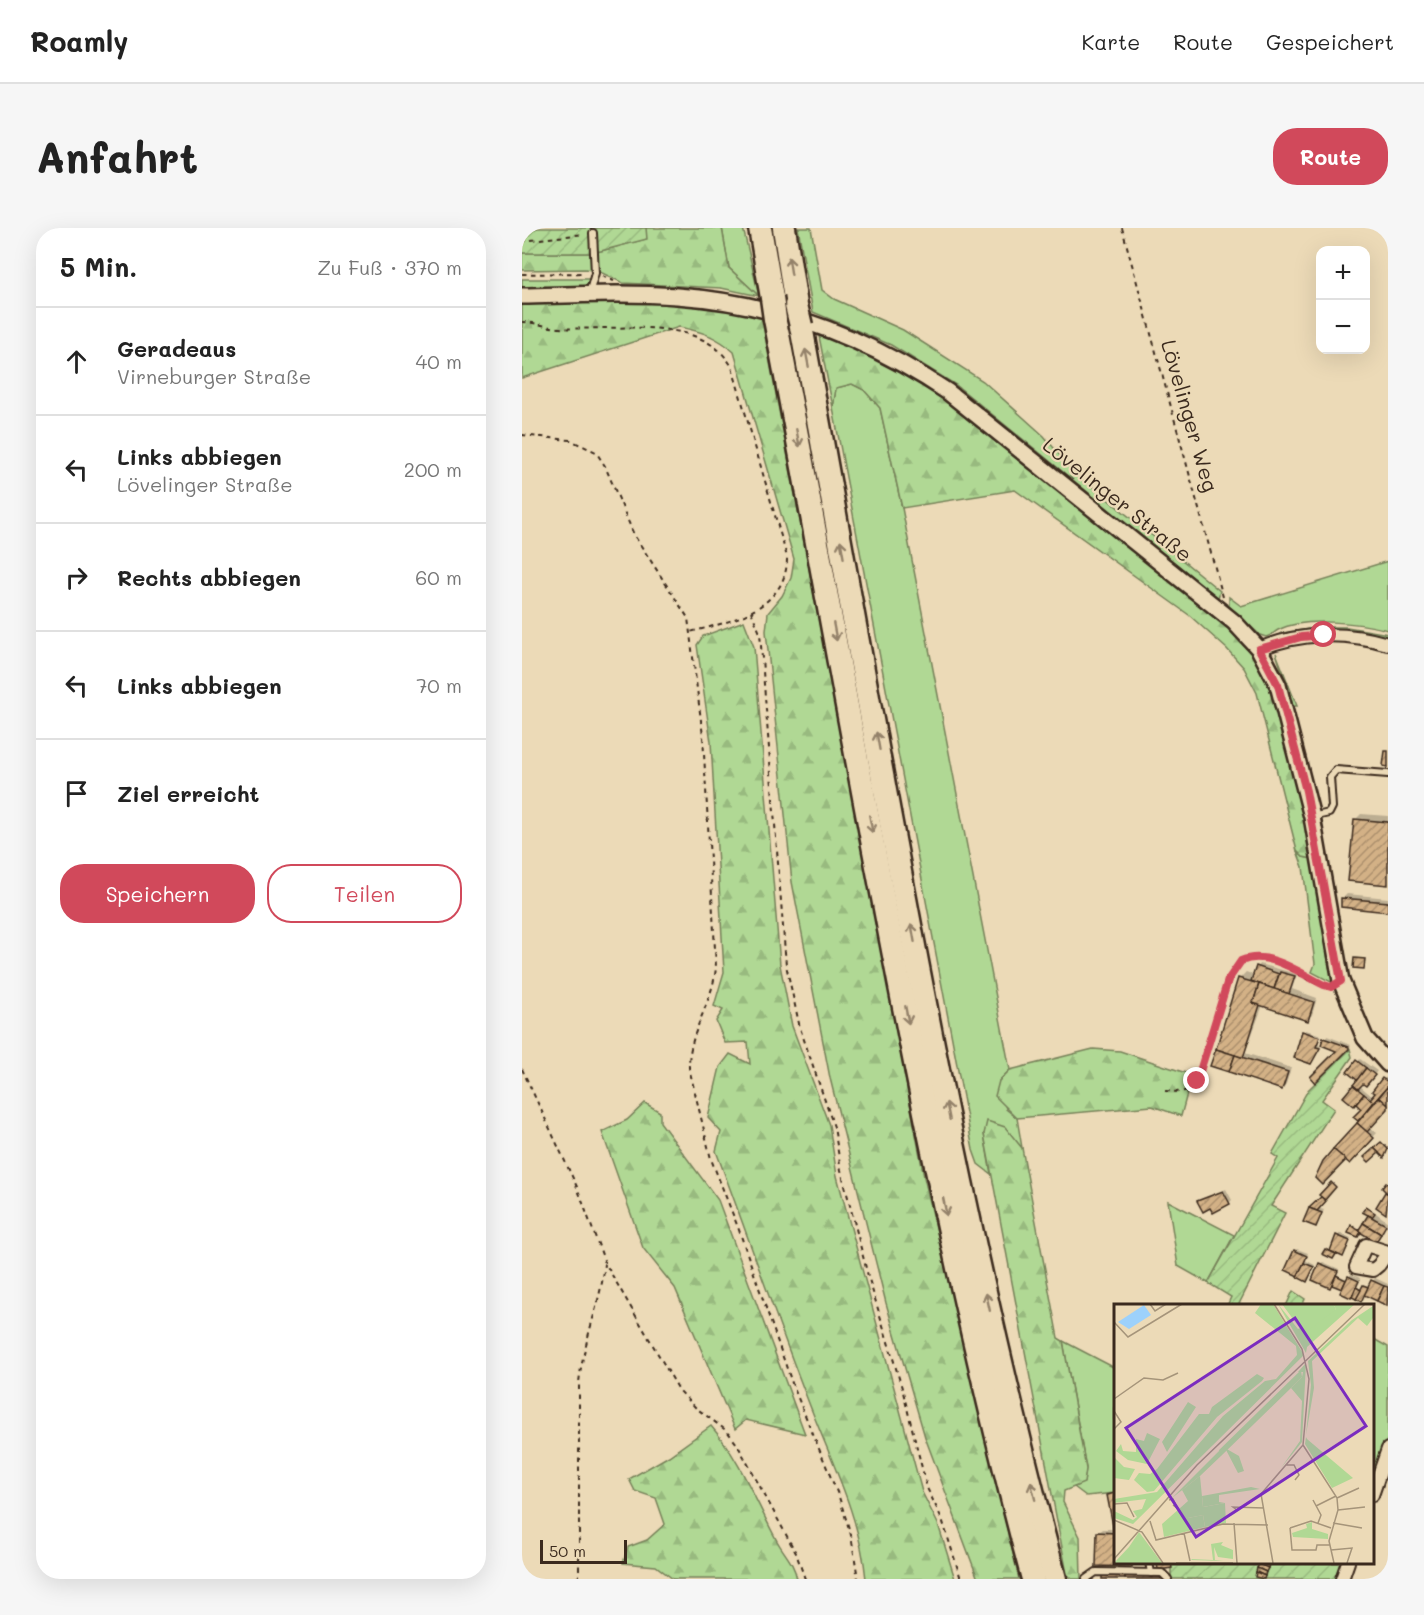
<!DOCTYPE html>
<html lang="de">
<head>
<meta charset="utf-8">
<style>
  body { margin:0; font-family:Mali,sans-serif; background:#f6f6f6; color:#222 }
  .controls { position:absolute; right:18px; top:18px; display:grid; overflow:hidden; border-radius:12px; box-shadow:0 6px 24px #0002 }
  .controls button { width:54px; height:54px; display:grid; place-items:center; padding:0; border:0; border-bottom:2px solid #e0e0e0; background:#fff; color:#222; font:30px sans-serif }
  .scale { position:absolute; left:18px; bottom:15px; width:87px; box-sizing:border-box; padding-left:6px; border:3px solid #3b2a1e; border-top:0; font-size:16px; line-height:21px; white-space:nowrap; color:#3b2a1e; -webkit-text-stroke:4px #ecdab7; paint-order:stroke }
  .stop { position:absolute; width:18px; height:18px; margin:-14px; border:4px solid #d1495b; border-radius:50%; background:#fff }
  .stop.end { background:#d1495b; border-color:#fff; box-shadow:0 2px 6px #0008 }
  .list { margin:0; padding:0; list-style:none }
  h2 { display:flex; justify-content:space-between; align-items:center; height:78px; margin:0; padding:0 24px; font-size:26px }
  h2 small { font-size:20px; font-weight:400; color:#767676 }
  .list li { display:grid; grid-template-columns:39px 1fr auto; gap:18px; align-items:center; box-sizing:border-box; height:108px; padding:0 24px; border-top:2px solid #e0e0e0 }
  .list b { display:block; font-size:22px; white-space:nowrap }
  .list p { margin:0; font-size:20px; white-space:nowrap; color:#767676 }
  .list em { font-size:20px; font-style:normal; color:#767676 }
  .actions { display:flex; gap:12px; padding:18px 24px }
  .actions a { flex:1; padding:14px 0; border:2px solid #d1495b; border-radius:24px; text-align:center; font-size:21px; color:#d1495b }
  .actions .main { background:#d1495b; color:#fff }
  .icon { flex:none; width:33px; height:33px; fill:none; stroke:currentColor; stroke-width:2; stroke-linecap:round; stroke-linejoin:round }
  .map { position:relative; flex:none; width:866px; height:1351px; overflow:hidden; border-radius:24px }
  header { display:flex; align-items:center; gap:36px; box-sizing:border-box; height:84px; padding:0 30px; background:#fff; border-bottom:2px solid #e0e0e0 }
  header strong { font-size:28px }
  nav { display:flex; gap:33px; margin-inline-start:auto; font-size:21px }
  .intro { display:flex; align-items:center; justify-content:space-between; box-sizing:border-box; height:144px; padding:0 36px }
  h1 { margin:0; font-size:42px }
  .button { padding:15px 27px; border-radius:24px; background:#d1495b; color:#fff; font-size:21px; font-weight:700 }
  main { display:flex; gap:36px; padding:0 36px }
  aside { flex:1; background:#fff; border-radius:24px; box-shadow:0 6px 24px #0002 }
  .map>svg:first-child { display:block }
  .grass { fill:#b0d894; stroke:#768159; stroke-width:1.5 }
  .forest { fill:url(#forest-firs); stroke:#768159; stroke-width:1.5 }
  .garden { fill:url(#garden-furrows); stroke:#768159; stroke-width:1.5 }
  .shadow { fill:#0003 }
  .building { fill:url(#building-hatch); stroke:#3b2a1e; stroke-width:1.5 }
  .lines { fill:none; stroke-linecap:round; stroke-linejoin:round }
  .service-casing { stroke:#3b2a1e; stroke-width:10 }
  .minor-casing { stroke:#3b2a1e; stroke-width:16 }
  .tertiary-casing { stroke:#3b2a1e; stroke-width:20 }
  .motorway-casing { stroke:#3b2a1e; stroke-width:27 }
  .path { stroke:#3b2a1e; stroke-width:2; stroke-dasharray:4.5 4.5; stroke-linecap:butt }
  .service { stroke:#ecdab7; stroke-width:6 }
  .minor { stroke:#ecdab7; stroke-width:12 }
  .tertiary { stroke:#ecdab7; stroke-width:15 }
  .motorway { stroke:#ecdab7; stroke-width:22 }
  .motorway-bridge-casing { stroke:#3b2a1e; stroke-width:27; stroke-linecap:butt }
  .motorway-bridge { stroke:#ecdab7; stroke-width:22 }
  .oneway { stroke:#94826a }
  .route { stroke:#d1495b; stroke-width:8 }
  .labels { text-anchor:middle; stroke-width:4.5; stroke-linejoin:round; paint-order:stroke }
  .street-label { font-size:21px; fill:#3b2a1e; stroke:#ecdab7 }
  .inset-road { fill:none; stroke:#a5947a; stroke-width:1.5 }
  .view { fill:#7b2cbf; fill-opacity:0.15; stroke:#7b2cbf; stroke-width:3 }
  .inset-edge { fill:none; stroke:#3b2a1e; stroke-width:3 }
</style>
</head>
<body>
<header>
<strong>Roamly</strong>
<nav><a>Karte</a><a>Route</a><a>Gespeichert</a></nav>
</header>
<div class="intro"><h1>Anfahrt</h1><a class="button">Route</a></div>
<main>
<aside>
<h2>5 Min.<small>Zu Fuß · 370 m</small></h2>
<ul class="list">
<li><svg class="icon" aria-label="ahead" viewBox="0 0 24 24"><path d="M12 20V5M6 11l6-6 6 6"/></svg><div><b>Geradeaus</b><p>Virneburger Straße</p></div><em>40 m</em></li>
<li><svg class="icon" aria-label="left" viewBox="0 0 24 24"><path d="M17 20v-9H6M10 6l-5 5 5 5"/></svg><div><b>Links abbiegen</b><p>Lövelinger Straße</p></div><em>200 m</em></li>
<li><svg class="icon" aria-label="right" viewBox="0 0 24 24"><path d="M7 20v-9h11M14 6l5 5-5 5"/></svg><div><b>Rechts abbiegen</b></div><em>60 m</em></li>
<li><svg class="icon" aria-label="left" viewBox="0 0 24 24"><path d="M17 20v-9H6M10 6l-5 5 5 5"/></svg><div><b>Links abbiegen</b></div><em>70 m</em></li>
<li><svg class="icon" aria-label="arrive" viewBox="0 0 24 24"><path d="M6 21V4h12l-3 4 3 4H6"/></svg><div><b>Ziel erreicht</b></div></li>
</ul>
<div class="actions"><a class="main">Speichern</a><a>Teilen</a></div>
</aside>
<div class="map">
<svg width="866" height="1351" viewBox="0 0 866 1351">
  <defs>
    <pattern id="forest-firs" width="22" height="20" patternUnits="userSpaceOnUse" patternTransform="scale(1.5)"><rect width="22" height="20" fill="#b0d894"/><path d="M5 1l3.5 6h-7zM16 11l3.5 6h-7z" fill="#98ba7f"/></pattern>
    <pattern id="garden-furrows" width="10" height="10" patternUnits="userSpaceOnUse" patternTransform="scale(1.5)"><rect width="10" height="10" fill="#b0d894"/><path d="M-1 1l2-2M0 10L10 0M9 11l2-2" fill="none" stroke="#98ba7f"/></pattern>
    <pattern id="building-hatch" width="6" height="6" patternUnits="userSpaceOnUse" patternTransform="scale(1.5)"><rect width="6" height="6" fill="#d3b186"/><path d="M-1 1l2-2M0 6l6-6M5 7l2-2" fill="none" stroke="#ac906d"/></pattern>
  </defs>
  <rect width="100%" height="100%" fill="#ecdab7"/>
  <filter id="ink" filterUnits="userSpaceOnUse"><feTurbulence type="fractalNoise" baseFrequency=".0167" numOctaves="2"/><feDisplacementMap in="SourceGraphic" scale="12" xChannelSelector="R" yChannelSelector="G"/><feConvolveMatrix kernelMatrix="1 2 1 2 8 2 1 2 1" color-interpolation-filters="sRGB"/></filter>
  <g filter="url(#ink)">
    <g class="grass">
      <path d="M200 0H221L237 68 207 40Z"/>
      <path d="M276 0H289L300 62 312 71 381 102 461 153 522 208 550 242 698 363 696 370 434 157 369 117 291 84Z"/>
      <path d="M0 51H68L66 61 0 62Z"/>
      <path d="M330 156 342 162 358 180 380 280 488 842 477 853 484 881 495 890 500 920 492 911 462 906 469 946 456 936 451 922 311 180 314 160Z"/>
      <path d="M866 333V402C839 395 782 388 756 402 751 405 750 407 744 409L738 407 707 378V369L719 378Z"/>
      <path d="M801 399H825L866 406V410C829 400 797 403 760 409L759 405Z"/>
      <path d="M754 425 775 478H771Z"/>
      <path d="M775 623 781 629 791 631 807 739 812 753 809 754 790 744 793 736 781 639Z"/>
      <path d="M646 973 712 1007 686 1055 656 1038Z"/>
      <path d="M850 1110 866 1119V1210L850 1256Z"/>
      <path d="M541 1113 593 1140V1265L564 1268 552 1259 562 1254 564 1240Z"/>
    </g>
    <g class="forest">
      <path d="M124 0H200L207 40 237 68 199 60 101 55 76 43 63 41 0 42V25H71L124 11Z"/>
      <path d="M154 73 239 87 402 949 497 1351H456L403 1209 364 1075 308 850 270 654 244 403 246 385 260 368 269 350 272 331 212 124C196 109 179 103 157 99L0 150V74Z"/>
      <path d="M296 103 319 110 425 170 722 411 746 446 779 565 791 631 781 629 775 623 735 465 722 440 705 421 667 387 493 262 380 280 358 180 342 162 330 156 314 160 311 180Z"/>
      <path d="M222 393 232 419 258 737 270 798 307 897 315 948 400 1264 416 1296 433 1351H344C338 1287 307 1229 285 1170 253 1088 225 1005 194 923L199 904 186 890 198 839 208 826 228 836 226 814 203 815 194 793 201 782 192 778 202 744 189 514 175 417 181 408Z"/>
      <path d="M571 821 598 823 670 847 659 888 630 878 495 890 473 868 477 853 488 842Z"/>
      <path d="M123 875 138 884V894L196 972 283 1206 224 1192 213 1201 153 1060 121 1020 80 904 105 892Z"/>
      <path d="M465 893 483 899 500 920 536 1110 541 1113 564 1241 562 1255 542 1263 541 1274 558 1309 559 1351H550L545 1346 462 906Z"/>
      <path d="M189 1198C218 1231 233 1272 254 1311 261 1325 272 1334 275 1351H151L134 1338 101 1335 106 1319 125 1312 143 1296 134 1270 113 1263 107 1251 147 1228Z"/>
    </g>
    <g class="garden">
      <path d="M0 0H124L125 11 71 25H0Z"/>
      <path d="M828 821 830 829 800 872 812 881 749 978 763 985 717 1076 720 1078H705L709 1069 686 1055 756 930 750 926 786 862Z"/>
      <path d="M771 1063 783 1071 780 1078H764Z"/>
      <path d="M649 1335H820L814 1351H649Z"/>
    </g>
    <g class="shadow">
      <path d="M839 586 866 588V655L833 592Z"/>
      <path d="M825 666 866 670V682L821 670Z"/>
      <path d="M738 736 775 746 770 761 795 770 790 787 785 791 741 777 723 825 769 840 764 856 760 860 696 820 718 750 724 744 732 747Z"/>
      <path d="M784 802 799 807 796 817 799 818 791 832 782 804Z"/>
      <path d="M805 808 829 817 793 853 817 822 801 816Z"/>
      <path d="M838 831 855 843 847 854H841L838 858 851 869 861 851 866 849V878L848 899 855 905 828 934 838 894 833 889 841 880 823 869 837 851 827 844Z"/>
      <path d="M810 955 814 958 796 980 802 982 796 995 794 998 783 993 789 980Z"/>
      <path d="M704 961 710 972 707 975 689 978 677 974Z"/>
      <path d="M846 979 866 994 856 1010 839 1002 835 1007 830 998 838 1002 848 986 842 983Z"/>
      <path d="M818 1005 829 1010 823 1024 821 1027 814 1024 812 1028 804 1022 809 1023Z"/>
      <path d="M775 1021 786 1025 783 1032 793 1037 785 1052 773 1023Z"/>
      <path d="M801 1034 817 1041 815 1047 826 1051 829 1046 838 1050 835 1059 840 1061 843 1057 847 1059 853 1050 866 1056V1075L842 1066 839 1072 822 1060 811 1055 808 1058 798 1036Z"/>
      <path d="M581 1301H593V1334H613L610 1338 576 1337V1305Z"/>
      <path d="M584 1346H641V1351H581Z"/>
    </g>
    <g class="building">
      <path d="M863 523H866V539L861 538Z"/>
      <path d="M832 591 866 594V657L826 653Z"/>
      <path d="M819 670 866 674V684L819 679Z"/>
      <path d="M832 730 843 731 842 741 831 740Z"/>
      <path d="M734 738 757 746 752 761 729 753Z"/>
      <path d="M758 744 773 748 767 766 752 761Z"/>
      <path d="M716 750 737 756 731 775 738 777 721 830 694 821Z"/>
      <path d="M737 756 792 774 786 793 731 775Z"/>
      <path d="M780 803 798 809 794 819 798 820 789 836 772 830Z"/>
      <path d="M801 810 827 819V821L793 855 788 849 814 823 799 817Z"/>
      <path d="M694 821 713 827 707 844 688 838Z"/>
      <path d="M713 827 766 844 760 862 707 844Z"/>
      <path d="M834 832 844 840 835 852 825 844Z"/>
      <path d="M844 840 853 847 844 858 841 856 836 861 831 857Z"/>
      <path d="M860 850 866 854V858L852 874 848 871 853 865 850 863Z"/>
      <path d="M831 857 842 866 832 878 821 869Z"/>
      <path d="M866 858V877L857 869Z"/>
      <path d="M842 866 852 874 836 893 831 889 839 881 834 876Z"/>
      <path d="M857 869 866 877V881L845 904 835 895Z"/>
      <path d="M835 895 852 910 828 936 811 921Z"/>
      <path d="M859 914 866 921 862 930 852 920Z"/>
      <path d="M852 920 857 925 847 934 842 929Z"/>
      <path d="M811 921 824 932 800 957 793 950 801 933Z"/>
      <path d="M809 954 814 959 803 972 797 967Z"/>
      <path d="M864 955 866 956V966L860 960Z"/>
      <path d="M701 963 708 976 691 985 688 980 681 984 675 973Z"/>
      <path d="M863 964 866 966 864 986 854 979Z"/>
      <path d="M799 969 804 973 795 983 787 980Z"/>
      <path d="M844 979 853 985 850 989 840 984Z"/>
      <path d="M787 980 800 985 794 999 781 994Z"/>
      <path d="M846 987 864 997 859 1006 841 995Z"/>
      <path d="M841 995 859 1006 854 1014 836 1003Z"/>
      <path d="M829 997 839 1004 836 1009 826 1005Z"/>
      <path d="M814 1007 828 1013 821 1029 808 1023Z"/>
      <path d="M803 1021 814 1026 811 1031 800 1026Z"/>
      <path d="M772 1022 785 1028 776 1048 763 1042Z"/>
      <path d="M782 1035 792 1039 785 1054 775 1049Z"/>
      <path d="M797 1035 816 1043 808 1060 790 1052Z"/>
      <path d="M814 1047 824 1052 820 1061 810 1057Z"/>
      <path d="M826 1048 837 1053 829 1070 818 1065Z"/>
      <path d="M849 1052 862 1058 855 1073 842 1067Z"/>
      <path d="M841 1057 846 1059 839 1074 834 1071Z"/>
      <path d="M862 1058 866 1059 865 1078 855 1073Z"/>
      <path d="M834 1059 839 1062 834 1071 830 1069Z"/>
      <path d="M593 1265V1303H592L585 1267Z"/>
      <path d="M575 1304 593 1305V1334H610V1339L574 1338Z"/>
      <path d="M635 1334H649L650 1340 636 1342Z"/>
      <path d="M737 1334 747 1335 746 1340 737 1336Z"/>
      <path d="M737 1336 746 1340 744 1344 735 1340Z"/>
      <path d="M735 1340 744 1344 743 1348 734 1344Z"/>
      <path d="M734 1344 743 1348 742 1351 733 1349Z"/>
      <rect x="580" y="1348" width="23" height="3"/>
      <rect x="603" y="1348" width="36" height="3"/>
    </g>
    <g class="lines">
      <defs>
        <g id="service">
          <path d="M67 66 73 45 71 5"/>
          <path d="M790 589 807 585 810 579 808 549 814 542 866 546"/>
          <path d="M627 1334 629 1345"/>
          <path d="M564 1351 574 1344 640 1345 646 1351"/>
        </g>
        <g id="minor">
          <path d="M737 421C778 404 824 403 866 416"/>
          <path d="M844 1017 866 1024 857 1037 851 1042 834 1039Z"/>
          <path d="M850 1267 866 1221"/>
          <path d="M820 1351 826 1334"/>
        </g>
        <path id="tertiary" d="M0 68C51 67 104 64 155 68 254 75 344 109 426 164L712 394 737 421 756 457 790 589 819 753 843 810 866 836"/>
        <g id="motorway">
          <path d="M238 0 250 70"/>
          <path d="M262 0 274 77"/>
          <path d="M253 91C334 512 401 937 511 1351"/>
          <path d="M279 98C356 517 423 940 533 1351"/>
        </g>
      </defs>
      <use href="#service" class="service-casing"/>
      <use href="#minor" class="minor-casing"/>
      <use href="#tertiary" class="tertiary-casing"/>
      <use href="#motorway" class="motorway-casing"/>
      <g class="path">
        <path d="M600 0 701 369"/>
        <path d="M0 13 62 6"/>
        <path d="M0 46 63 45"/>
        <path d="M80 48 92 53"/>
        <path d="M0 94C13 94 24 99 37 100 89 104 180 84 210 139L265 329C266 380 209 394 168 404"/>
        <path d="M0 207 48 212 74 224 83 238 112 307 166 390 181 508 194 739C191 775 166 805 167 840L189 931 217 1002 271 1158 317 1269 329 1307 336 1351"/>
        <path d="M229 383 238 405 264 737 278 800 312 899 319 942 346 1048 380 1160 405 1260 420 1291 439 1351"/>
        <path d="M0 841 55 959 83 1035 157 1162 174 1180 205 1203 215 1216 274 1325 283 1351"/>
        <path d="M643 863C658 864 666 866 675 853L706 752 719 733C752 719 776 754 807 758"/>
        <path d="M57 1351V1155C61 1114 78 1077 83 1036"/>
      </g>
      <use href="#service" class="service"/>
      <use href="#minor" class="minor"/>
      <use href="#tertiary" class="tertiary"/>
      <use href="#motorway" class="motorway"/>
      <defs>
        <g id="motorway-bridge">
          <path d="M250 70 253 91"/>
          <path d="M274 77 279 98"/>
        </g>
      </defs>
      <use href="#motorway-bridge" class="motorway-bridge-casing"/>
      <use href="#motorway-bridge" class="motorway-bridge"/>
    </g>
    <defs><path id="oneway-shaft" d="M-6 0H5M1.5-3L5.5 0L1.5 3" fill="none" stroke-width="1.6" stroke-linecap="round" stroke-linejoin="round" transform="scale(1.5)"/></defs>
    <g class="oneway">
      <use href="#oneway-shaft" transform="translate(268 38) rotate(-99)"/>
      <use href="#oneway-shaft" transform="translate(285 130) rotate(-101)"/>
      <use href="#oneway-shaft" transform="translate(276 210) rotate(79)"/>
      <use href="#oneway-shaft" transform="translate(320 321) rotate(-100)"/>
      <use href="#oneway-shaft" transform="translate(313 404) rotate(79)"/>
      <use href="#oneway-shaft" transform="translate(356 513) rotate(-100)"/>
      <use href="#oneway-shaft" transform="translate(349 596) rotate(79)"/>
      <use href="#oneway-shaft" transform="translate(391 705) rotate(-100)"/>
      <use href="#oneway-shaft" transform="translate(385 787) rotate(79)"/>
      <use href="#oneway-shaft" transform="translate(426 883) rotate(-101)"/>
      <use href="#oneway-shaft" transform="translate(423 979) rotate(78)"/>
      <use href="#oneway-shaft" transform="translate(466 1074) rotate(-102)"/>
      <use href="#oneway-shaft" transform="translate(511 1263) rotate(-104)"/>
    </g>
  </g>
  <g class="lines" filter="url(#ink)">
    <path class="route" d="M675 853 706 752 719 733C746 721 778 745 802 757L809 759 819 753 784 563 756 457 737 421 779 409 802 407"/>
  </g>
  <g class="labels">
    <g class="street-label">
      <text transform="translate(667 188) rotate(74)" y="7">Lövelinger Weg</text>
      <text transform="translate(595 272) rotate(39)" y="7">Lövelinger Straße</text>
    </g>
  </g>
  <g transform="translate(592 1076)">
    <rect width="260" height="260" fill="#ecdab7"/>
    <path d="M259 2V14L253 22 244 14 198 57 200 84 192 131 197 81 194 57 238 16ZM187 66 188 73 177 84 107 152 105 146 101 150ZM192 133 193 135 239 174 218 184 191 140ZM86 172 89 203 111 199 112 219 91 223 89 211 74 214V197L68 186ZM198 218V225L214 230V235L179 233 178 229 193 224 192 220ZM109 238 107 241 119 246V255L104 253 100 243 101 256 109 257 78 256 77 255 99 256 97 240Z" fill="#b0d894"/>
    <path d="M147 0H159L190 51 19 220 0 214V207L19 216 23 213 19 207 28 205 32 195 0 199V195L43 188 109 112 151 77 162 75 183 51 182 42 141 9ZM164 0 184 25 222 5 219 0H241L193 43 192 49ZM192 59 188 138 167 164 186 137 188 97 177 84 188 73 189 68H184ZM143 70 150 74 148 77 103 113 40 187 33 188 20 176 25 169 36 170 43 165 85 110H95L98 103ZM74 98 82 103 53 148 48 138ZM33 129 46 135 33 160 14 156 2 147 7 140 9 147 22 148V135L30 137ZM111 144 125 152 130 167 124 169ZM107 145V152L86 172 58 194ZM0 153 10 163 21 165 15 176 0 174ZM25 228 48 259H0L15 243Z" fill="#b0d894"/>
    <path d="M168 0H219L222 5 190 30ZM137 183 146 185 105 191V198L111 199 89 203 88 192ZM74 197V214L89 211 91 223 50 233 48 220Z" fill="#b0d894"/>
    <path d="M30 1 37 11 15 25 4 18Z" fill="#9dd1fb"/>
    <path class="inset-road" d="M36 0 41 7 52 0M0 18 14 33 68 0M0 95 30 74 49 76 64 69M0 107 7 118 0 125M189 141 223 194 224 206 215 237 220 259M172 161H180L185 171 181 176M223 194 245 184M55 196 59 195 64 205 59 201M199 196 207 211 204 219M0 200 13 199 20 213M202 202 222 192M123 206 119 203 150 204M224 206 251 203M0 216 28 228 49 259M36 217 42 236 109 220 154 221M120 219 123 259M219 219 248 224M176 224 178 246H202L203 241H216M176 224 197 217 217 224M70 229 76 257M217 246 238 244 233 259M0 255 83 161 251 0M62 259H119M159 259 147 190 189 141 195 75 188 45 160 0"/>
    <path class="view" d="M181 14 252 122 82 233 12 124Z"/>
    <rect width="260" height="260" class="inset-edge"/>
  </g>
</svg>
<div class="controls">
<button>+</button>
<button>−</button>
</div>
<div class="scale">50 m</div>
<div class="stop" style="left:802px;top:407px"></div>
<div class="stop end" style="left:675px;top:853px"></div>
</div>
</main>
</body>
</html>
